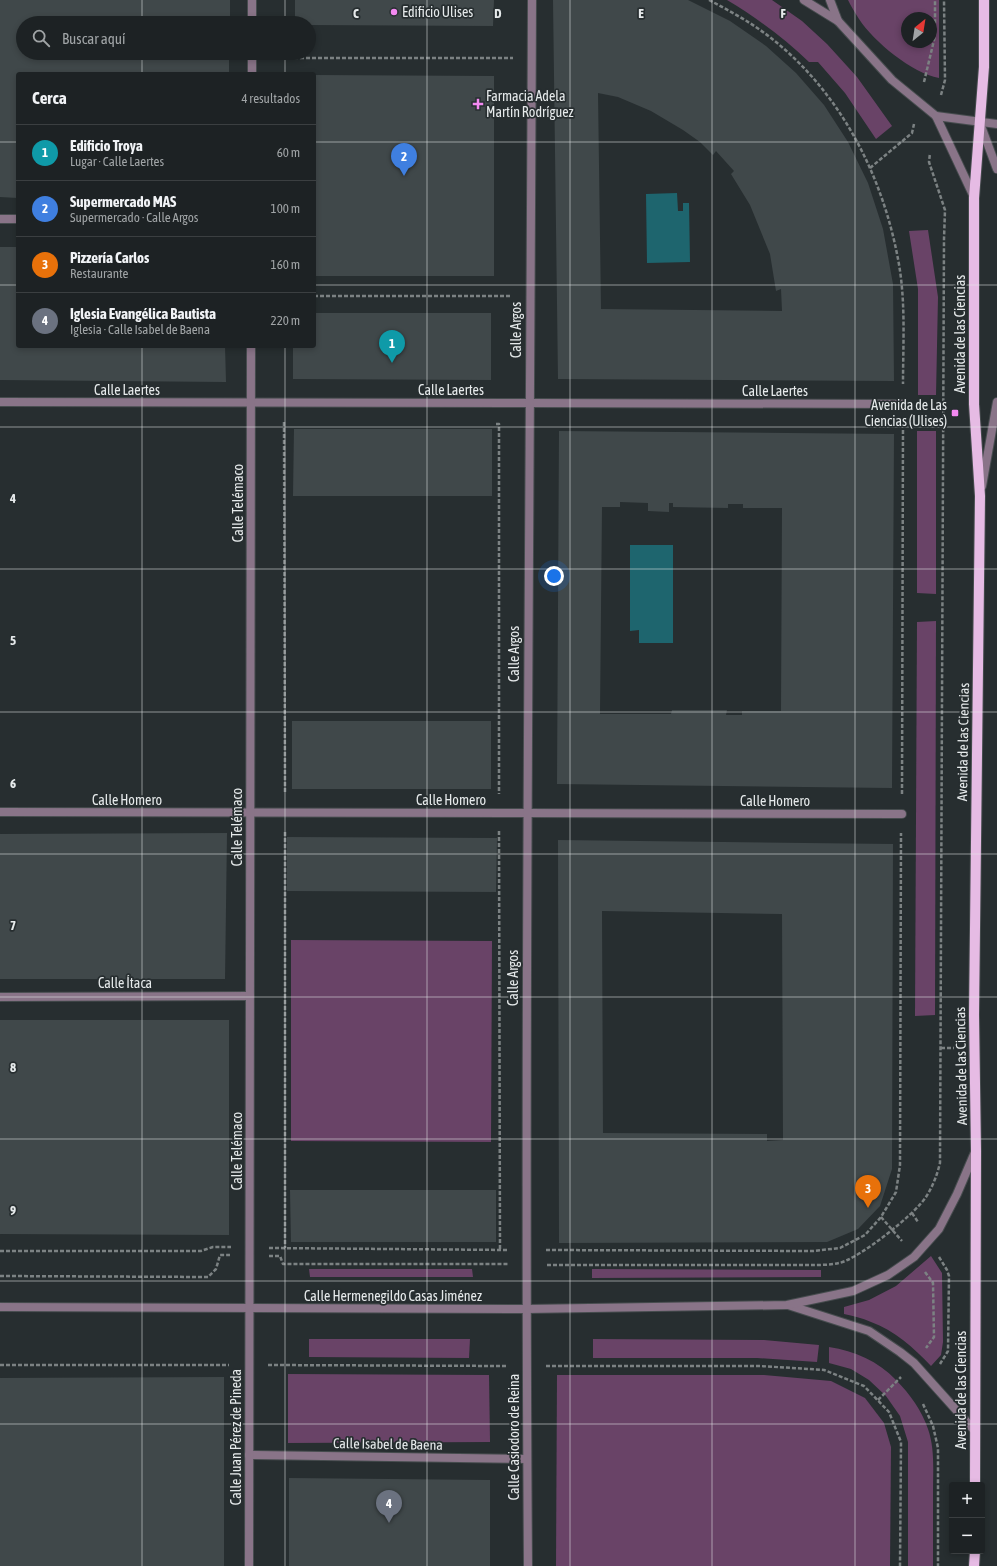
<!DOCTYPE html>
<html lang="es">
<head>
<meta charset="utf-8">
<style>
  body { margin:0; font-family:"Asap Condensed",sans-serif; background:#252a2c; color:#f1f3f6 }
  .controls { position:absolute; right:12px; bottom:12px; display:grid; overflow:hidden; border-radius:4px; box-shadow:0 2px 6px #0003 }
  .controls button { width:36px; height:36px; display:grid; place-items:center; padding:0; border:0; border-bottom:1px solid #3b3f41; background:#1d2224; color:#f1f3f6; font:20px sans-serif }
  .compass { position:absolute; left:901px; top:12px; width:36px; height:36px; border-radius:50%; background:#1d2224; box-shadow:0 2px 6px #0003; rotate:30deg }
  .you { position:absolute; left:554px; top:576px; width:14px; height:14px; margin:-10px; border:3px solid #fff; border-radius:50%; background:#1a73e8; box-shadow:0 0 0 6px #1a73e833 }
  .badge { display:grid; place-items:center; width:26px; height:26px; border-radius:50%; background:#db2777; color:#fff; font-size:13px; font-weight:700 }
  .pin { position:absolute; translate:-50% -33px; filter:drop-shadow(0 1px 2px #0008) }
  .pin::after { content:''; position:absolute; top:21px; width:14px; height:12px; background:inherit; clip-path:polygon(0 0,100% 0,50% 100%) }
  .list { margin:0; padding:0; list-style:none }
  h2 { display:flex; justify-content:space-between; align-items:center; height:52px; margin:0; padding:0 16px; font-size:17px }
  h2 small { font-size:13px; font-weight:400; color:#a0a4a6 }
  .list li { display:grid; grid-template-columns:26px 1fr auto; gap:12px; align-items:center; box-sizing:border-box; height:56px; padding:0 16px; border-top:1px solid #3b3f41 }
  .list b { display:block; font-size:15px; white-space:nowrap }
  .list p { margin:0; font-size:13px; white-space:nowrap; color:#a0a4a6 }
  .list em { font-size:13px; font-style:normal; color:#a0a4a6 }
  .icon { flex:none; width:22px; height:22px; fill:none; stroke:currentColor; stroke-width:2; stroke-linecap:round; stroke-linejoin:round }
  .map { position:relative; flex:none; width:997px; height:1566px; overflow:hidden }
  .search { position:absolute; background:#1d2224; box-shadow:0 2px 6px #0003; left:16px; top:16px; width:300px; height:44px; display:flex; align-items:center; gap:10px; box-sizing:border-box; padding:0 14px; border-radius:22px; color:#a0a4a6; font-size:15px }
  .panel { position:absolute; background:#1d2224; box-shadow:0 2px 6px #0003; left:16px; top:72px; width:300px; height:276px; border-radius:4px }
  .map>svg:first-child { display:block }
  .green { fill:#694367; fill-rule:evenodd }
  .water { fill:#1e656e }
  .building { fill:#40484a; fill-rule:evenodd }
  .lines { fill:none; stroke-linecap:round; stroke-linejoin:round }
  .service-casing { stroke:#464c4e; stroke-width:10 }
  .pedestrian-casing { stroke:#464c4e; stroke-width:10 }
  .minor-casing { stroke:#464c4e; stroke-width:10 }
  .tertiary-casing { stroke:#464c4e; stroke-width:10 }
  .primary-casing { stroke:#464c4e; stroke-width:12 }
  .path { stroke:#7c8283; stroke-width:2.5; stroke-dasharray:4 2; stroke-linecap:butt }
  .service { stroke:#897488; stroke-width:8 }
  .pedestrian { stroke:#897488; stroke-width:8 }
  .minor { stroke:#897488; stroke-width:8 }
  .tertiary { stroke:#897488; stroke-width:8 }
  .primary { stroke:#e6bbe4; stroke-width:10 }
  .grid { fill:none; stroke:#e6eaeb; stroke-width:1; stroke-opacity:0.55 }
  .poi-dot { fill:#f389f1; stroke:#272e30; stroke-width:1.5 }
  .labels { text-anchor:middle; stroke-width:3.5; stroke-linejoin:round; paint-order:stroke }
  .poi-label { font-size:14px; fill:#e6eaeb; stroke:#272e30; text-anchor:start }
  .street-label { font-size:14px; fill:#e6eaeb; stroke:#272e30 }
  .grid-label { font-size:13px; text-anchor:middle; font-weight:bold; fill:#e6eaeb; stroke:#272e30; stroke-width:3.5; stroke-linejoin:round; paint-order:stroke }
</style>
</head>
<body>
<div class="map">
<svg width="997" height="1566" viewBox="0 0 997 1566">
  <rect width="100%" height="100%" fill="#272e30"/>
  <g class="green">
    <path d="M727 0H772L802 21 827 44 857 77 892 126 876 139 845 93 818 62H809C784 38 757 18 727 0Z"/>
    <path d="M848 0H939V78C912 73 874 42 859 19 855 13 851 6 848 0ZM907 18H931V42H907Z"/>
    <path d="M928 230 938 297 936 395H918V289L909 231Z"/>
    <path d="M917 431H936V594L917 593Z"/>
    <path d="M936 621 935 1015 915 1016 917 622Z"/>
    <path d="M291 940 492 941 491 1142 291 1141Z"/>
    <path d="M931 1256 942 1273 943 1342 941 1355 931 1366C914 1348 894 1330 871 1322 862 1318 853 1316 844 1314V1307L869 1300 896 1286Z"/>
    <path d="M309 1269H472L473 1277H310Z"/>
    <path d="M592 1269 821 1270V1277L592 1278Z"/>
    <path d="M309 1339H470L469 1358 309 1357Z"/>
    <path d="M593 1339 764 1340 819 1345 817 1362 757 1358H593Z"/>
    <path d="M829 1347C855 1351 878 1361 896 1380 910 1394 922 1411 928 1429 935 1449 933 1471 933 1492 933 1517 933 1541 933 1566H908V1442L900 1416 886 1396 869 1380 851 1369 829 1363Z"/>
    <path d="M288 1374 489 1375 490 1442 288 1443Z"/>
    <path d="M557 1375H764L831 1381 865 1398 884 1423 891 1447 890 1566H556Z"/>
  </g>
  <g class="water">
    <path d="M677 193 678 211H683V203H689L690 262 647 263 646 194Z"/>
    <path d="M630 545H673V643H639V630L630 631Z"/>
  </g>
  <g class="building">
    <path d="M0 0H230V23H23V53H229V74H18V198L0 197Z"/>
    <path d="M295 0H494L493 26 309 25V23H295Z"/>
    <path d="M553 0H688L730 21 766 46 796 73 824 105 848 142 868 183 883 229 893 284 894 381 558 379ZM598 93 618 97 651 111 683 130 700 142 713 155 716 151 734 171 731 174 750 205 770 254 776 291 781 289 782 311 601 309Z"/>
    <path d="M314 75 494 76V276H314Z"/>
    <path d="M0 247H18V346H225L226 382 0 380Z"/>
    <path d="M314 313H491V380L293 379V346H314Z"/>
    <path d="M294 429H492V496H293Z"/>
    <path d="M559 431 894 434 892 788 557 784ZM620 502 648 503V511L669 512V503H673V507L728 508V504H743V508H782L781 711H742V715H726L727 710H672L671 714H600L602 507H620Z"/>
    <rect x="292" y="721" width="199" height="68"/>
    <path d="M227 833 225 979H0V834Z"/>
    <path d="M287 837 497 838 496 892 287 891Z"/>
    <path d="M558 840 893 844 892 1169 880 1206 858 1229 827 1242 559 1243ZM602 911 782 914 783 1140 767 1141V1134L603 1133Z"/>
    <path d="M0 1020H229V1235L0 1234Z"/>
    <path d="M290 1190H496V1242H291Z"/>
    <path d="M224 1377V1566H0V1378Z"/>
    <path d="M289 1478 490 1480V1566H289Z"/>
  </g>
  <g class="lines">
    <defs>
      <g id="service">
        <path d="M981 126 997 169"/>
        <path d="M982 486 997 402"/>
      </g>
      <g id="pedestrian">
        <path d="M529 403 903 404"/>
        <path d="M526 813 902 814"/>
        <path d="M249 1455 527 1459"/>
      </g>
      <g id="minor">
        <path d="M252 23V0"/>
        <path d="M252 74V53"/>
        <path d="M0 219H18"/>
        <path d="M0 402 529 403"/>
        <path d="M0 812 526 813"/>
        <path d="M0 997 250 996"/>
        <path d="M788 1305 869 1331 900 1352 914 1363 975 1431"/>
        <path d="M0 1307 526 1309 787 1305 853 1291 888 1275 914 1257 939 1229 957 1194 975 1152"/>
        <path d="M249 1566 251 346"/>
        <path d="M528 1566C524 1044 530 522 532 0"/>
      </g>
      <g id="tertiary">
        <path d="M804 0 838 21"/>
        <path d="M830 0 838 21 892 80 936 116 974 197"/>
        <path d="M936 116 997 124"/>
      </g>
      <g id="primary">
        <path d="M975 1485 976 1151 974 1015 980 496 974 404V198L984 67V0"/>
        <path d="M974 1566 975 1551"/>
      </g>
    </defs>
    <use href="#service" class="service-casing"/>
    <use href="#pedestrian" class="pedestrian-casing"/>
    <use href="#minor" class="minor-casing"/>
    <use href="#tertiary" class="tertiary-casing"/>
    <use href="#primary" class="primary-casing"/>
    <g class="path">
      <path d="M709 0C730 11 752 23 771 38 840 92 882 174 898 259 906 300 903 343 903 384"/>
      <path d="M270 58H513"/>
      <path d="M924 82 935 36V0"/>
      <path d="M941 95 945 80 944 0"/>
      <path d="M870 168 912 133 914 124"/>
      <path d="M314 296H511"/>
      <path d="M284 422 285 793"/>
      <path d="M496 424H499V794"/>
      <path d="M902 794 903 423"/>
      <path d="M499 831 500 1250"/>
      <path d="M285 832V1248"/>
      <path d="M941 1048H954"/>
      <path d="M912 1213 918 1222"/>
      <path d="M881 1217 902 1241"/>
      <path d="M269 1248 508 1250"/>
      <path d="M546 1250 813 1251 840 1248 865 1235 881 1217 896 1192 900 1165 901 833"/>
      <path d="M0 1251H201L213 1247H231"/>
      <path d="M269 1256H280L283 1264H508"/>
      <path d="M939 1257 947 1270 949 1276 948 1351 940 1364"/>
      <path d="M547 1265H811C820 1265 830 1265 839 1263 859 1259 915 1214 926 1197 933 1186 937 1175 940 1163L944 239 945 210 929 162 930 153"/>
      <path d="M925 1272 933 1283 934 1337 926 1348"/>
      <path d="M0 1276 208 1277 216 1269 220 1255H230"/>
      <path d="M0 1365H229"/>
      <path d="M268 1365 507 1366"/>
      <path d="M546 1366H760L824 1370 864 1386 889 1412 901 1442 900 1566"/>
      <path d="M878 1400 901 1377"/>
      <path d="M923 1404 933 1426 938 1448V1566"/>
    </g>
    <use href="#service" class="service"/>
    <use href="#pedestrian" class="pedestrian"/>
    <use href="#minor" class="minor"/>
    <use href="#tertiary" class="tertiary"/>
    <use href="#primary" class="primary"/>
  </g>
  <path class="grid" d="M142 0V23M285 0V23M427 0V1566M570 0V1566M712 0V1566M855 0V1566M142 53V74M285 53V74M0 142H18M314 142H997M0 285H18M314 285H997M142 346V1566M285 346V1566M0 427H997M0 569H997M0 712H997M0 854H997M0 997H997M0 1139H997M0 1281H997M0 1424H997"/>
  <g class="poi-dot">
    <circle cx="394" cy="12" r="4"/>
    <path d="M476 98h4v4h4v4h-4v4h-4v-4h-4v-4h4z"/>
    <rect x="951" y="409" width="8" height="8" rx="2"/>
  </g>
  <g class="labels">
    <g class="poi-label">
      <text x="402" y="17">Edificio Ulises</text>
      <text x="486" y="101">Farmacia Adela<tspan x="486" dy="16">Martín Rodríguez</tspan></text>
      <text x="947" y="410" text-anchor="end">Avenida de Las<tspan x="947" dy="16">Ciencias (Ulises)</tspan></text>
    </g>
    <g class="street-label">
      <text transform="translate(516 330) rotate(-90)" y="5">Calle Argos</text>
      <text transform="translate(960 334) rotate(-90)" y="5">Avenida de las Ciencias</text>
      <text x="127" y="395">Calle Laertes</text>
      <text x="451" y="395">Calle Laertes</text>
      <text x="775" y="396">Calle Laertes</text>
      <text transform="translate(238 503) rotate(-90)" y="5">Calle Telémaco</text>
      <text transform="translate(514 654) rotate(-90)" y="5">Calle Argos</text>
      <text transform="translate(963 742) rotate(-89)" y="5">Avenida de las Ciencias</text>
      <text x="127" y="805">Calle Homero</text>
      <text x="451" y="805">Calle Homero</text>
      <text x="775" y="806">Calle Homero</text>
      <text transform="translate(237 827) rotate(-90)" y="5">Calle Telémaco</text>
      <text transform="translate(513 978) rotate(-90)" y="5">Calle Argos</text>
      <text x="125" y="988">Calle Ítaca</text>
      <text transform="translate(961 1066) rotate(-91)" y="5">Avenida de las Ciencias</text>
      <text transform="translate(237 1151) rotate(-90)" y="5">Calle Telémaco</text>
      <text x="393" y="1301">Calle Hermenegildo Casas Jiménez</text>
      <text transform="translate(961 1390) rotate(-90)" y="5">Avenida de las Ciencias</text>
      <text transform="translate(236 1437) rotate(-90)" y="5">Calle Juan Pérez de Pineda</text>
      <text transform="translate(514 1437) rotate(-90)" y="5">Calle Casiodoro de Reina</text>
      <text transform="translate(388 1444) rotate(1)" y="5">Calle Isabel de Baena</text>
    </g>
  </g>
  <g class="grid-label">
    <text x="356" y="18">C</text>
    <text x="498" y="18">D</text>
    <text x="641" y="18">E</text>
    <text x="783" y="18">F</text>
    <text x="13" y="503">4</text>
    <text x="13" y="645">5</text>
    <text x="13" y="788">6</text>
    <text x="13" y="930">7</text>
    <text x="13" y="1072">8</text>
    <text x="13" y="1215">9</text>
  </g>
</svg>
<div class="controls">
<button>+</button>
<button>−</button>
</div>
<svg class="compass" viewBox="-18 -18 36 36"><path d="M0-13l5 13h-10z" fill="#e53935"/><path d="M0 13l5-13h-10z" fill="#a0a4a6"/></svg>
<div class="you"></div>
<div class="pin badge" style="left:392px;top:363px;background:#0f9aa8">1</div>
<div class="pin badge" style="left:404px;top:176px;background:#3f7fe0">2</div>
<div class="pin badge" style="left:868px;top:1208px;background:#e8710a">3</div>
<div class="pin badge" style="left:389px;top:1523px;background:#6b7280">4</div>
<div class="search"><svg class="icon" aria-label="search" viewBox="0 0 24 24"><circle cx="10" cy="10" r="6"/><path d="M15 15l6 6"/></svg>Buscar aquí</div>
<section class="panel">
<h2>Cerca<small>4 resultados</small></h2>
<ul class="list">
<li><span class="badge" style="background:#0f9aa8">1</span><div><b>Edificio Troya</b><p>Lugar · Calle Laertes</p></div><em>60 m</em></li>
<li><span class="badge" style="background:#3f7fe0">2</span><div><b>Supermercado MAS</b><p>Supermercado · Calle Argos</p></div><em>100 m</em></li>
<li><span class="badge" style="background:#e8710a">3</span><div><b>Pizzería Carlos</b><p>Restaurante</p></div><em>160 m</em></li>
<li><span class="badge" style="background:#6b7280">4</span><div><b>Iglesia Evangélica Bautista</b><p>Iglesia · Calle Isabel de Baena</p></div><em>220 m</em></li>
</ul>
</section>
</div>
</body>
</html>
